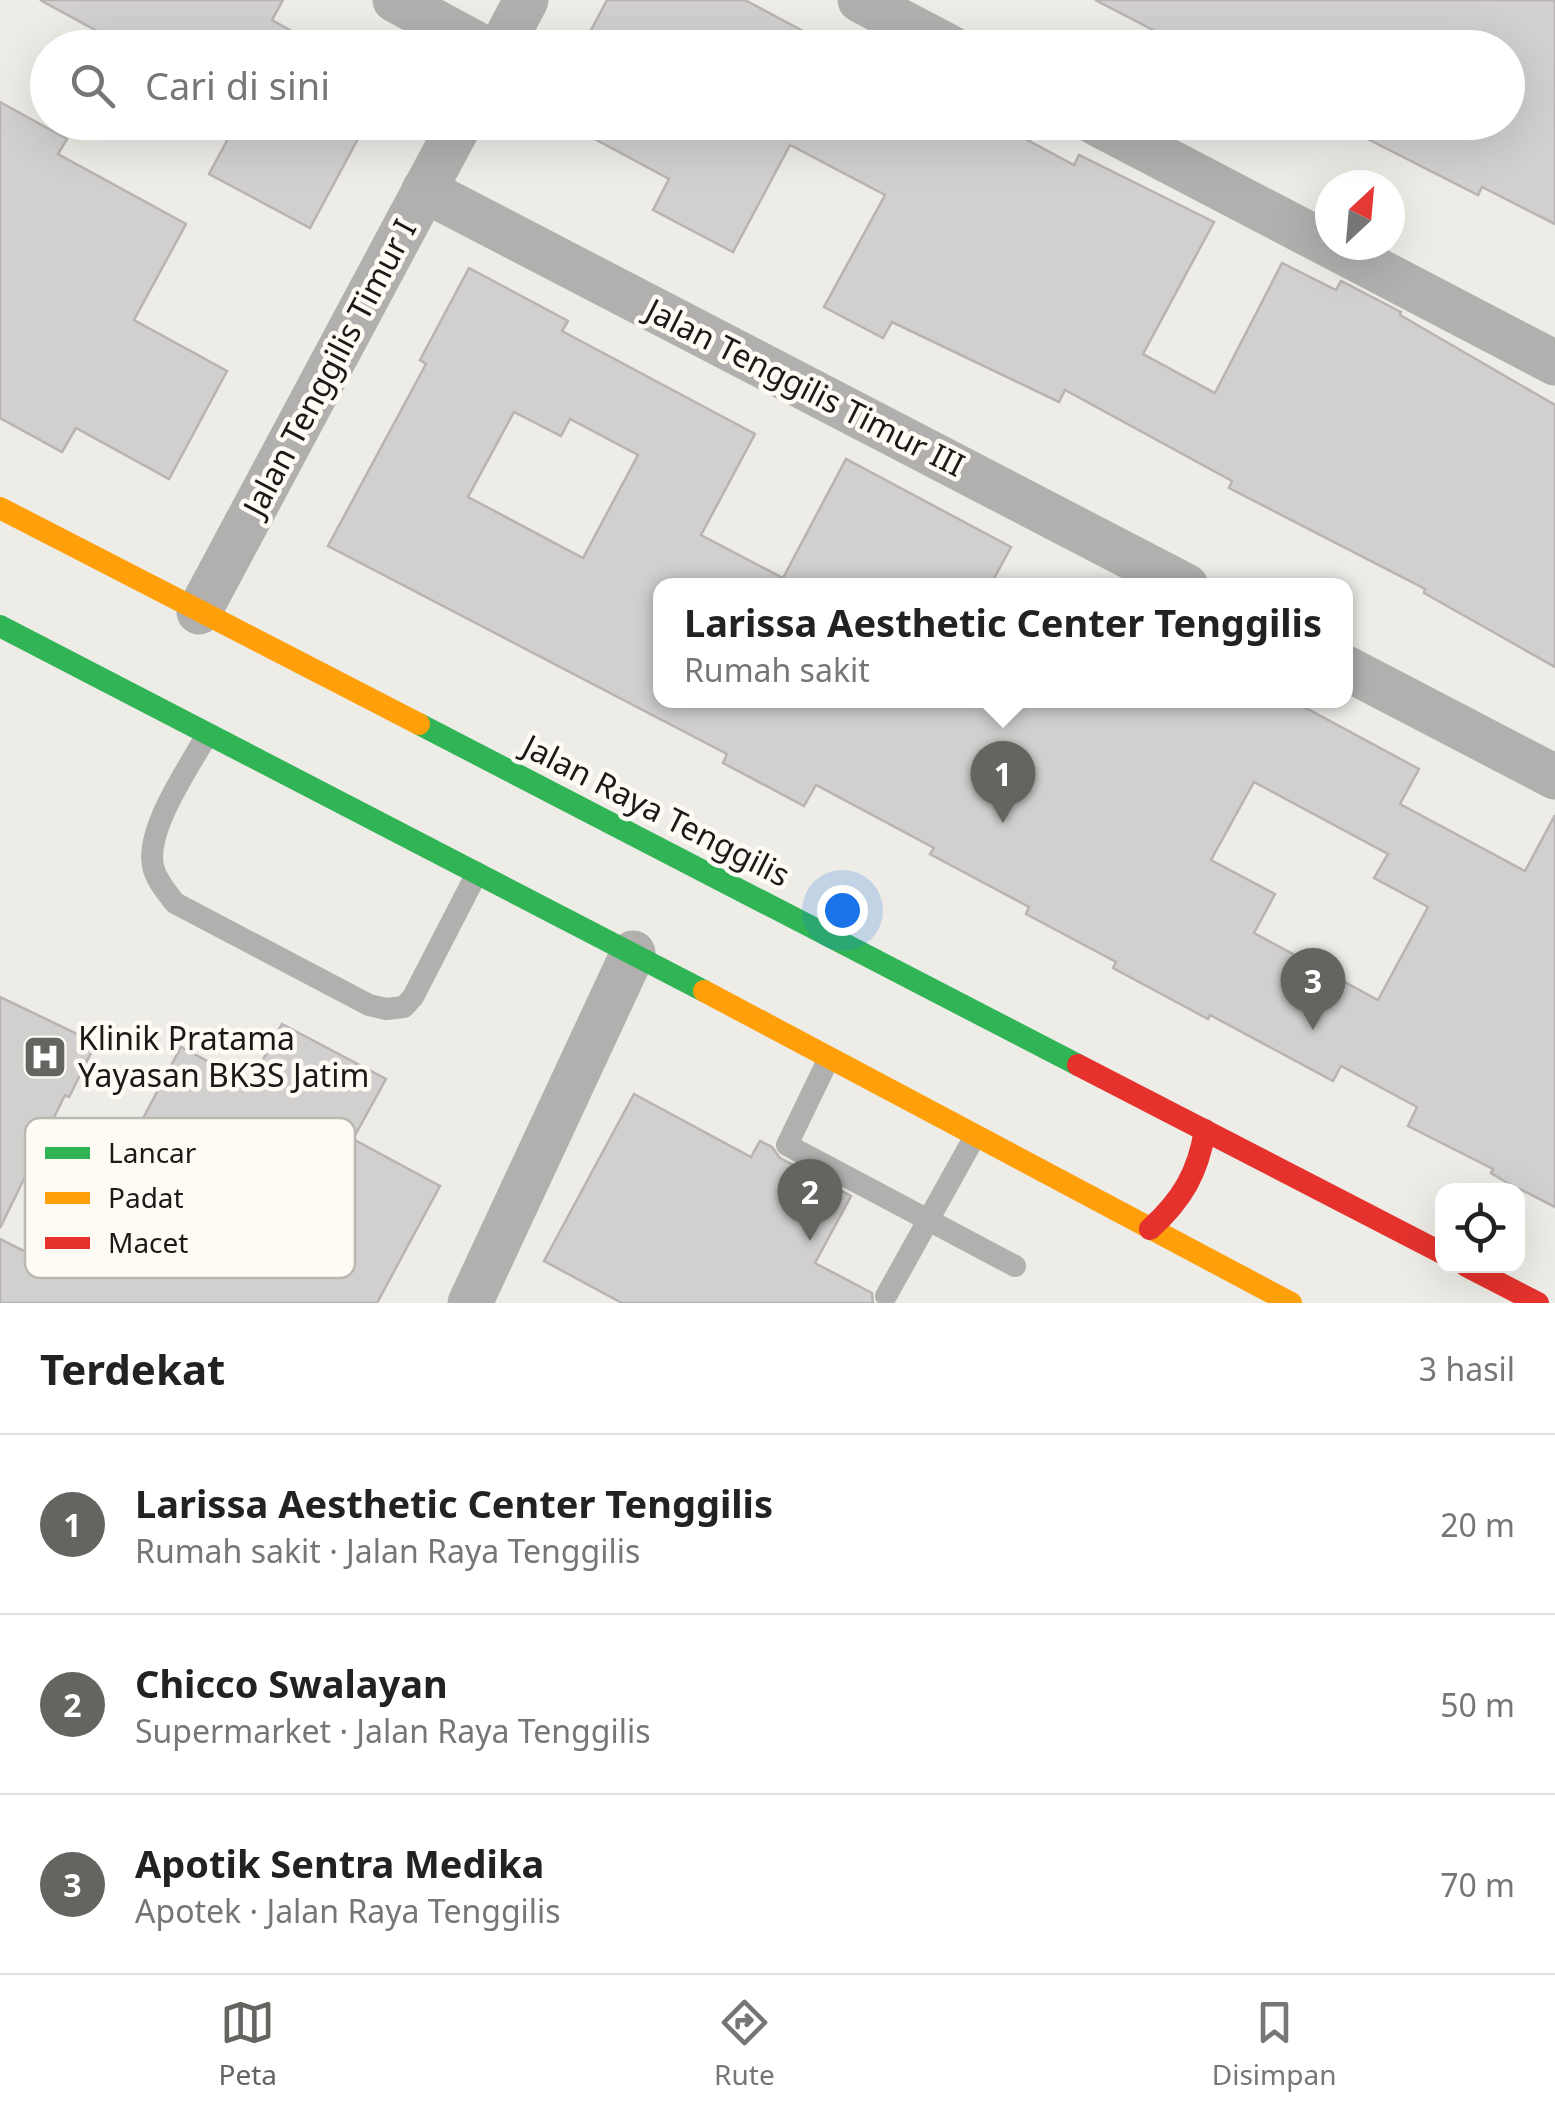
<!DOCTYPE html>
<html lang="id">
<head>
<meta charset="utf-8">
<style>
  body { margin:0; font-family:"Noto Sans",sans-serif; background:#f6f6f6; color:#222 }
  .controls { position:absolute; right:30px; bottom:30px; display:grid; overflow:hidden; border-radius:20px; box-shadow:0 10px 40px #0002 }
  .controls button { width:90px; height:90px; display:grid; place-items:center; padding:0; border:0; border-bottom:2px solid #e0e0e0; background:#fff; color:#222; font:50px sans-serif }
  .compass { position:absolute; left:1315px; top:170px; width:90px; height:90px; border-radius:50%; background:#fff; box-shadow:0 10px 40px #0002; rotate:26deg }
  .you { position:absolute; left:842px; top:910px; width:35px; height:35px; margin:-25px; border:8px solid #fff; border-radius:50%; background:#1a73e8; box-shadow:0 0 0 15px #1a73e833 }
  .badge { display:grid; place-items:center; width:65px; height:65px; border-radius:50%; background:#646460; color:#fff; font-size:32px; font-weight:700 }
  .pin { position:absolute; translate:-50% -82px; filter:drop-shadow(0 2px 5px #0008) }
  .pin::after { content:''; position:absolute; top:52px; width:35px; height:30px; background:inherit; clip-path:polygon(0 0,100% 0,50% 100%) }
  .popup { position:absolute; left:653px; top:578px; width:700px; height:130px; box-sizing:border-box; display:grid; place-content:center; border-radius:20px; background:#fff; filter:drop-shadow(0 2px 8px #0005); font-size:32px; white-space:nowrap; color:#767676 }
  .popup b { font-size:38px; color:#222 }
  .popup::after { content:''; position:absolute; left:50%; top:100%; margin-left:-20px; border:20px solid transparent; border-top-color:#fff }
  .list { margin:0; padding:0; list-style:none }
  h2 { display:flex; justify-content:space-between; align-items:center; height:130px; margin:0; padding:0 40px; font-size:42px }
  h2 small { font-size:32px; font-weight:400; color:#767676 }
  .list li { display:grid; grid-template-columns:65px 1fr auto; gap:30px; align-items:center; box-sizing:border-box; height:180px; padding:0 40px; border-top:2px solid #e0e0e0 }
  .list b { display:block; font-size:38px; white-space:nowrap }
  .list p { margin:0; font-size:32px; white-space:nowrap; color:#767676 }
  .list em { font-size:32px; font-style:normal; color:#767676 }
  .icon { flex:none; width:55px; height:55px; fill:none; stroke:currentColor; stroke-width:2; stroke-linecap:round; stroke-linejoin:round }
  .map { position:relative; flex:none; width:1555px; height:1303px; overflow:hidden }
  .search { position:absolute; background:#fff; box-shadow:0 10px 40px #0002; left:30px; right:30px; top:30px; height:110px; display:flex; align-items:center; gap:25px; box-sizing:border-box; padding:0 35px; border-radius:55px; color:#767676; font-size:38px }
  .sheet { height:670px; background:#fff }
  nav { display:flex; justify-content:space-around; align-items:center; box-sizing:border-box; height:140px; border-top:2px solid #e0e0e0; background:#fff; font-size:28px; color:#767676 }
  nav a { display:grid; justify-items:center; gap:5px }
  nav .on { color:#646460 }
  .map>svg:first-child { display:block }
  .building { fill:#d2d0cf; stroke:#b7b4b3; stroke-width:2.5; fill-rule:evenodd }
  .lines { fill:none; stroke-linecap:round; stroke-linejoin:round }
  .lane { stroke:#b1b0ae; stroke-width:22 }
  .street { stroke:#b1b0ae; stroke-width:45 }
  .fast { stroke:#30b455; stroke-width:22 }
  .slow { stroke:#ff9f0a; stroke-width:22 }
  .jam { stroke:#e5322d; stroke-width:22 }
  .labels { text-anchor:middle; stroke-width:9; stroke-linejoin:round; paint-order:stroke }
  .street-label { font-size:32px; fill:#1b1a17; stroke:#fdfbf3 }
  .poi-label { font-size:32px; fill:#1b1a17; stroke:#fdfbf3; text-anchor:start }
  .key { fill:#fdfbf3; stroke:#b9b8b1; stroke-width:2.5 }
  .key-label { font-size:28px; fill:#1b1a17 }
</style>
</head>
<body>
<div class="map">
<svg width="1555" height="1303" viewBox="0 0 1555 1303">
  <rect width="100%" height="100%" fill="#edece7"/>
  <g class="building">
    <path d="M40 0H283L272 20 322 48H128Z"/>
    <path d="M607 0H745L835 48H623L591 30Z"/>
    <path d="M1095 0H1555V224L1482 187 1478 195 1334 122H1508V48H1188Z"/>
    <path d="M0 102 67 139 58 154 186 224 134 320 227 371 169 479 76 428 62 452 0 418Z"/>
    <path d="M237 122H367L310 228 209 174Z"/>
    <path d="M563 122H994L1074 165 1079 155 1214 222 1143 354 1215 393 1282 263 1336 290 1341 281 1401 312 1400 315 1555 405V667L1424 593 1425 589 1229 488 1232 481 1065 390 1059 402 892 322 883 338 824 307 885 195 790 145 733 252 653 210 669 179Z"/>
    <path d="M469 268 568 321 562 331 755 434 701 535 783 578 846 459 1011 547 990 586H660V700H1291L1419 769 1400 804 1525 871 1555 815V1207L1504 1181 1491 1173 1493 1169 1408 1126 1417 1107 1341 1066 1333 1081 1210 1015 1208 1019 1113 968 1116 962 1026 914 1029 907 930 854 934 848 816 785 804 806 723 763 727 754 328 546 426 364 420 360ZM514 412 561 436 570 419 638 455 583 558 468 497ZM1254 782 1388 854 1374 878 1428 907 1378 1000 1254 933 1275 894 1211 860Z"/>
    <path d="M0 997 96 1043 69 1097 65 1095 0 1228Z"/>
    <path d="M282 1024 386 1079 353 1139 440 1186 377 1303H0V1239L62 1270 181 1047 250 1084Z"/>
    <path d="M634 1094 751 1157 760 1141 772 1147 780 1158 851 1196 815 1263 872 1293 873 1303H622L544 1261Z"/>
  </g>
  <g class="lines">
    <g class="lane">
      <path d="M207 735C189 767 142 834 154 870 158 882 167 893 175 903L369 1005 386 1009 404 1007 413 997 477 873"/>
      <path d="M829 1058 787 1145 1015 1266"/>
      <path d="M886 1296 975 1136"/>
    </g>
    <g class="street">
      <path d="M395 0 484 48"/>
      <path d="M860 0 951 48"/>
      <path d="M501 48 526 0"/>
      <path d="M1094 122 1555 363"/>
      <path d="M424 190 1186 586"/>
      <path d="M199 612 461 122"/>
      <path d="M1346 668 1555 777"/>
      <path d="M470 1303 633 953"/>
    </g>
    <g class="fast">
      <path d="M0 626 704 991"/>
      <path d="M419 724 1078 1065"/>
    </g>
    <g class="slow">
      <path d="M0 508 419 724"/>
      <path d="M704 991 1291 1303"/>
    </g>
    <g class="jam">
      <path d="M1078 1065 1442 1253"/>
      <path d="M1150 1229C1182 1200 1198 1173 1205 1130"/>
      <path d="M1466 1266 1538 1303"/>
    </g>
  </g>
  <defs>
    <symbol id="hospital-square" viewBox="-11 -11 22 22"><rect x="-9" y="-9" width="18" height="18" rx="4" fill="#646460" stroke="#fdfbf3"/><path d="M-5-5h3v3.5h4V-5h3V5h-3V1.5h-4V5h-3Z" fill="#fff"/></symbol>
  </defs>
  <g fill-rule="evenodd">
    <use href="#hospital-square" x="20" y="1032" width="50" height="50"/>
  </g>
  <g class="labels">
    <g class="street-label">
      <text transform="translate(330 368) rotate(-62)" y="11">Jalan Tenggilis Timur I</text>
      <text transform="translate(805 388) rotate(27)" y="11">Jalan Tenggilis Timur III</text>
      <text transform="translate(656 811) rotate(27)" y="11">Jalan Raya Tenggilis</text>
    </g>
    <g class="poi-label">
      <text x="78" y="1050">Klinik Pratama<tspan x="78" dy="37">Yayasan BK3S Jatim</tspan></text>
    </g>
  </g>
  <rect x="25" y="1118" width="330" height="160" rx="15" class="key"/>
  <rect x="45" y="1147" width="45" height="12" fill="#30b455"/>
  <rect x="45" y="1192" width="45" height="12" fill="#ff9f0a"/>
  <rect x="45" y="1237" width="45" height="12" fill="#e5322d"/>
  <g class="key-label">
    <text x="108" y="1163">Lancar</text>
    <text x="108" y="1208">Padat</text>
    <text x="108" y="1253">Macet</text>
  </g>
</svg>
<div class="controls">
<button><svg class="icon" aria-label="locate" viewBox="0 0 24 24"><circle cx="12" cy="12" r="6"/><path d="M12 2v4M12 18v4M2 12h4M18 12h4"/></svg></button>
</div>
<svg class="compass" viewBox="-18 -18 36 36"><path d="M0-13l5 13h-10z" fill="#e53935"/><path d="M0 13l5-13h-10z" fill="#767676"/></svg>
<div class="you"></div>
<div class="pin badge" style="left:1003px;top:823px">1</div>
<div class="popup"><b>Larissa Aesthetic Center Tenggilis</b>Rumah sakit</div>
<div class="pin badge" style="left:810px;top:1241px">2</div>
<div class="pin badge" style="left:1313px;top:1030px">3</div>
<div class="search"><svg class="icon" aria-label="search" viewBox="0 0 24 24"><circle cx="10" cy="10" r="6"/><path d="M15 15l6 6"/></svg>Cari di sini</div>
</div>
<section class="sheet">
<h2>Terdekat<small>3 hasil</small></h2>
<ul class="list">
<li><span class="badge">1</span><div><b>Larissa Aesthetic Center Tenggilis</b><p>Rumah sakit · Jalan Raya Tenggilis</p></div><em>20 m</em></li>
<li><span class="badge">2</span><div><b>Chicco Swalayan</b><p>Supermarket · Jalan Raya Tenggilis</p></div><em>50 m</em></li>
<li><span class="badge">3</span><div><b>Apotik Sentra Medika</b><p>Apotek · Jalan Raya Tenggilis</p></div><em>70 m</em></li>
</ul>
</section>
<nav>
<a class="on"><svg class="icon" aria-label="map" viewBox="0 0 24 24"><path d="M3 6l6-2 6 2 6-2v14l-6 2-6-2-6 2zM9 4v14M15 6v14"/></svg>Peta</a>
<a><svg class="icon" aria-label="directions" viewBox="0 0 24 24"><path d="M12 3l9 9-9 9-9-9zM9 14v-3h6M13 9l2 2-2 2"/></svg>Rute</a>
<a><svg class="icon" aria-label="saved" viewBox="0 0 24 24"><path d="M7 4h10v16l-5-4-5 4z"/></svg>Disimpan</a>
</nav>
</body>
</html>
